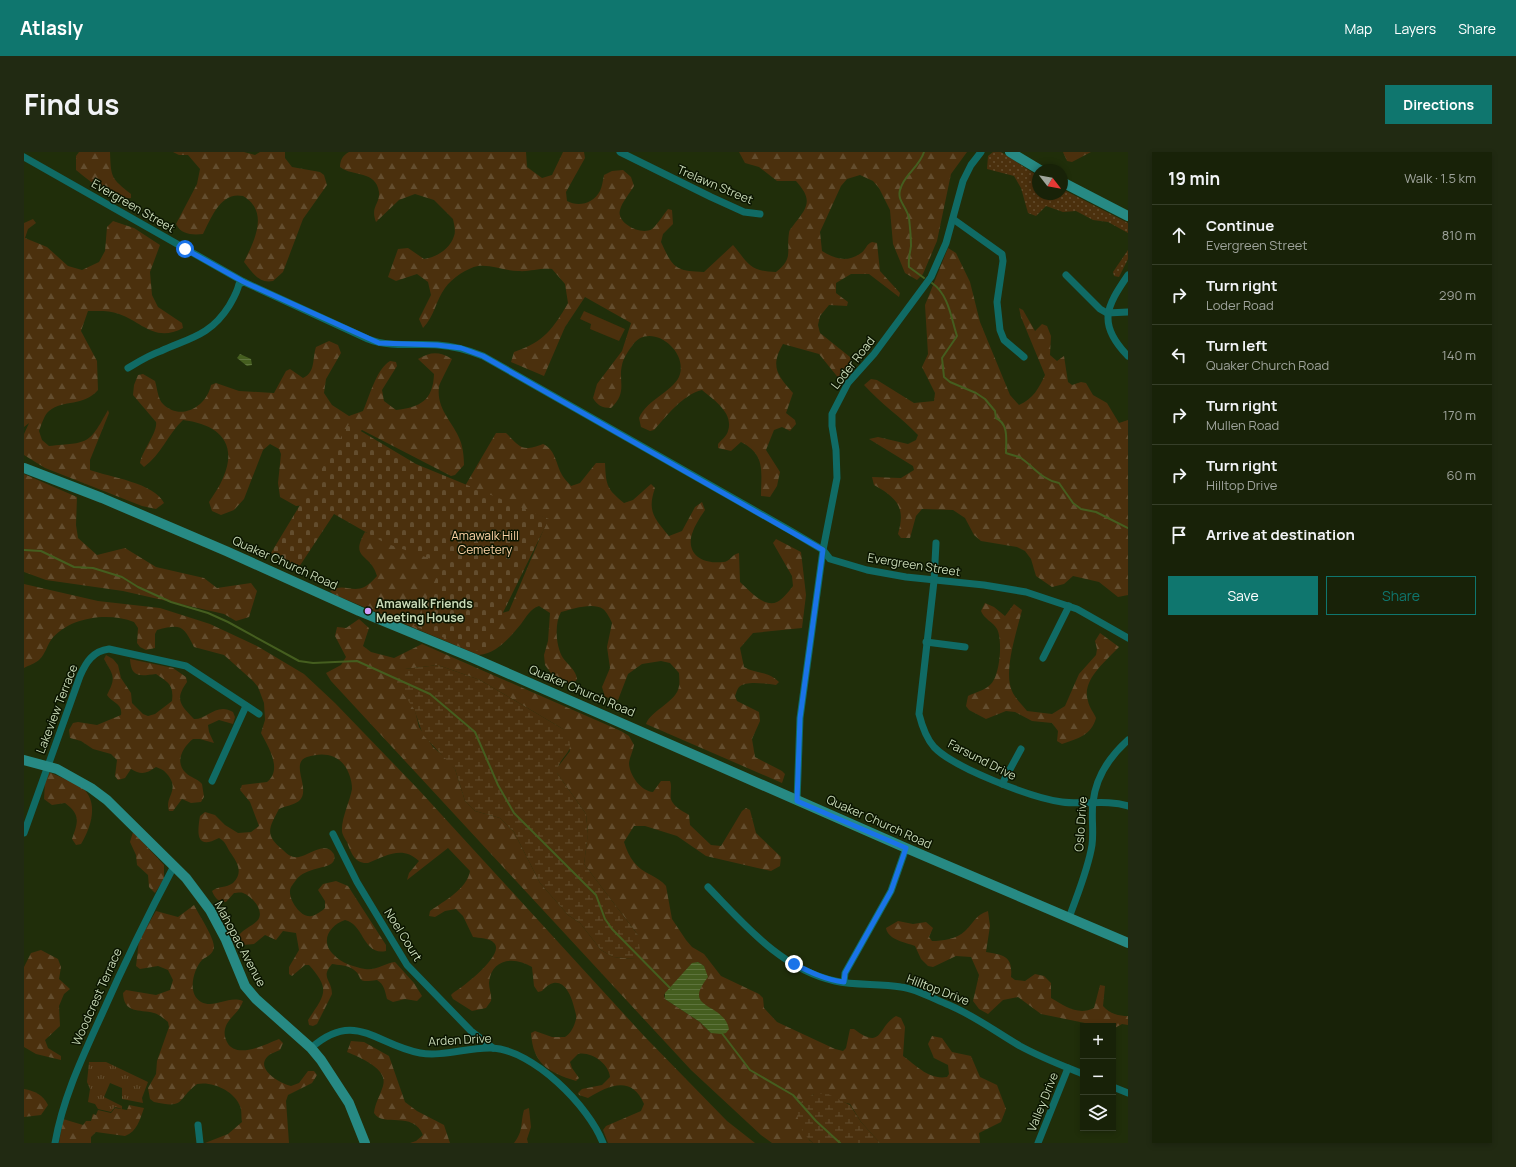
<!DOCTYPE html>
<html lang="en">
<head>
<meta charset="utf-8">
<style>
  body { margin:0; font-family:Manrope,sans-serif; background:#212a12; color:#f1f3f6 }
  .controls { position:absolute; right:12px; bottom:12px; display:grid; overflow:hidden; border-radius:0px; box-shadow:0 2px 6px #0003 }
  .controls button { width:36px; height:36px; display:grid; place-items:center; padding:0; border:0; border-bottom:1px solid #363f29; background:#182208; color:#f1f3f6; font:20px sans-serif }
  .compass { position:absolute; left:1008px; top:12px; width:36px; height:36px; border-radius:50%; background:#182208; box-shadow:0 2px 6px #0003; rotate:121deg }
  .stop { position:absolute; width:12px; height:12px; margin:-9px; border:3px solid #1a73e8; border-radius:50%; background:#fff }
  .stop.end { background:#1a73e8; border-color:#fff; box-shadow:0 1px 4px #0008 }
  .list { margin:0; padding:0; list-style:none }
  h2 { display:flex; justify-content:space-between; align-items:center; height:52px; margin:0; padding:0 16px; font-size:17px }
  h2 small { font-size:13px; font-weight:400; color:#9fa49c }
  .list li { display:grid; grid-template-columns:26px 1fr auto; gap:12px; align-items:center; box-sizing:border-box; height:60px; padding:0 16px; border-top:1px solid #363f29 }
  .list b { display:block; font-size:15px; white-space:nowrap }
  .list p { margin:0; font-size:13px; white-space:nowrap; color:#9fa49c }
  .list em { font-size:13px; font-style:normal; color:#9fa49c }
  .actions { display:flex; gap:8px; padding:12px 16px }
  .actions a { flex:1; padding:9px 0; border:1px solid #0f766e; border-radius:0px; text-align:center; font-size:14px; color:#0f766e }
  .actions .main { background:#0f766e; color:#fff }
  .icon { flex:none; width:22px; height:22px; fill:none; stroke:currentColor; stroke-width:2; stroke-linecap:round; stroke-linejoin:round }
  .map { position:relative; flex:none; width:1104px; height:991px; overflow:hidden; border-radius:0px }
  header { display:flex; align-items:center; gap:24px; box-sizing:border-box; height:56px; padding:0 20px; background:#0f766e; color:#fff }
  header strong { font-size:19px }
  nav { display:flex; gap:22px; margin-inline-start:auto; font-size:14px }
  .intro { display:flex; align-items:center; justify-content:space-between; box-sizing:border-box; height:96px; padding:0 24px }
  h1 { margin:0; font-size:28px }
  .button { padding:10px 18px; border-radius:0px; background:#0f766e; color:#fff; font-size:14px; font-weight:700 }
  main { display:flex; gap:24px; padding:0 24px }
  aside { flex:1; background:#182208; border-radius:0px; box-shadow:0 2px 6px #0003 }
  .map>svg:first-child { display:block }
  .grass { fill:url(#grass-tufts) }
  .forest { fill:url(#forest-firs); fill-rule:evenodd }
  .wetland { fill:url(#wetland-marsh) }
  .cemetery { fill:url(#cemetery-stones) }
  .park { fill:url(#park-dots) }
  .garden { fill:#4b300d }
  .water { fill:url(#water-rules) }
  .lines { fill:none; stroke-linecap:round; stroke-linejoin:round }
  .stream { stroke:#455e1f; stroke-width:2 }
  .street { stroke:#106b65; stroke-width:7 }
  .secondary { stroke:#278a84; stroke-width:10 }
  .route { stroke:#1a73e8; stroke-width:5 }
  .poi-dot { fill:#d29dfd; stroke:#0b1500; stroke-width:1.5 }
  .labels { text-anchor:middle; stroke-width:3; stroke-linejoin:round; paint-order:stroke }
  .street-label { font-size:12px; fill:#c8d9b6; stroke:#0b1500 }
  .park-label { font-size:12px; fill:#ffd4a7; stroke:#0b1500 }
  .poi-label { font-size:12px; font-weight:bold; fill:#c8d9b6; stroke:#0b1500; text-anchor:start }
</style>
</head>
<body>
<header>
<strong>Atlasly</strong>
<nav><a>Map</a><a>Layers</a><a>Share</a></nav>
</header>
<div class="intro"><h1>Find us</h1><a class="button">Directions</a></div>
<main>
<div class="map">
<svg width="1104" height="991" viewBox="0 0 1104 991">
  <defs>
    <pattern id="grass-tufts" width="24" height="20" patternUnits="userSpaceOnUse"><rect width="24" height="20" fill="#4b300d"/><path d="M3 7l-1-3M5 7V3M7 7l1-3M15 17l-1-3M17 17v-4M19 17l1-3" fill="none" stroke="#634d2e"/></pattern>
    <pattern id="forest-firs" width="22" height="20" patternUnits="userSpaceOnUse"><rect width="22" height="20" fill="#4b300d"/><path d="M5 1l3.5 6h-7zM16 11l3.5 6h-7z" fill="#634d2e"/></pattern>
    <pattern id="wetland-marsh" width="20" height="14" patternUnits="userSpaceOnUse"><rect width="20" height="14" fill="#4b300d"/><path d="M1 5h8M5 5V1M11 12h8M15 12V8" fill="none" stroke="#634d2e"/></pattern>
    <pattern id="cemetery-stones" width="16" height="16" patternUnits="userSpaceOnUse"><rect width="16" height="16" fill="#4b300d"/><path d="M2 7V4a2 2 0 0 1 4 0v3zM10 15v-3a2 2 0 0 1 4 0v3z" fill="#634d2e"/></pattern>
    <pattern id="park-dots" width="8" height="8" patternUnits="userSpaceOnUse"><rect width="8" height="8" fill="#4b300d"/><path d="M2 2h.1M6 6h.1" fill="none" stroke="#634d2e" stroke-width="1.8" stroke-linecap="round"/></pattern>
    <pattern id="water-rules" width="6" height="5" patternUnits="userSpaceOnUse"><rect width="6" height="5" fill="#455e1f"/><path d="M0 2.5h6" fill="none" stroke="#5e743d"/></pattern>
  </defs>
  <rect width="100%" height="100%" fill="#202e0a"/>
  <path class="grass" d="M65 910H82L124 930 118 946 119 951 98 947V936L86 931 80 945 98 954V957L91 955 87 960 74 957 71 952 64 950 66 937 63 930Z"/>
  <g class="forest">
    <path d="M55 0H86C87 26 87 26 107 42V46C88 49 66 29 52 18V4Z"/>
    <path d="M149 0H220L231 3 236 0H261V6L268 15 296 20 300 23 303 33 279 67 259 120 249 129C235 132 228 120 220 110 230 89 246 60 219 44 197 39 187 66 179 82 169 83 157 83 152 72L173 32 176 17 164 3H155Z"/>
    <path d="M325 0H502L503 15 518 26 528 23 539 0H560L561 6 542 40 543 49C554 55 569 52 576 39 578 35 579 28 580 23L588 19 599 18 607 25 610 34C606 41 598 50 596 58 592 71 617 84 628 77 634 72 639 63 644 57L648 58 649 72 639 82 637 90C649 116 651 119 680 120L709 93C725 112 725 119 752 120 770 106 762 100 765 81 765 78 769 74 771 71 786 53 787 46 772 29H753L735 15 721 11 715 0H943L927 22 913 89 899 122 893 128 881 121 869 92 866 58 855 36 849 29 836 23 823 27 817 34 796 80 798 99C811 107 823 111 837 101 842 98 842 92 848 90L853 91 856 119 876 141 875 145 845 122H827L812 131V141L824 150 823 154 805 153 796 164 794 173 796 181 826 205 828 215 816 228 795 202 759 192C746 214 753 223 769 241L762 261 771 268 772 272 766 279 758 275 750 278 742 298 756 320 753 334 746 345 737 344C737 319 742 303 717 290L707 299 694 296V292C697 288 703 284 704 279 710 261 690 248 678 238 658 243 643 264 630 278L626 279 617 275 615 266C623 247 652 238 656 222 663 196 624 169 608 194 604 199 599 207 598 213 594 229 604 240 587 256 578 256 573 253 569 246L573 232 598 199 607 171 561 145 541 175 520 224 487 210 490 200C520 190 529 177 544 151L541 132 528 117C514 116 506 120 494 119 481 119 467 112 454 114 443 116 428 126 421 136 412 148 410 165 399 176L395 167 407 143 404 130 393 122 372 129 364 125 374 97 384 96 400 107C413 105 426 97 430 84 432 79 430 72 429 67L410 48 391 42 375 48 352 70C346 54 356 53 355 40 352 18 329 25 316 15 316 8 319 3 325 0Z"/>
    <path d="M1039 0H1067L1048 10 1043 9Z"/>
    <path d="M9 67 12 71 4 77 1 86 23 95 44 114 58 118 75 110 81 99 83 75 89 69 110 76 136 93 126 120 128 143 134 155 158 171 159 176C131 191 118 170 95 162 85 158 74 159 64 159L57 179 73 209 74 238C59 255 40 247 25 259 20 263 17 274 15 279L18 288 25 294C65 290 64 294 84 258L85 261 66 308V318C85 325 131 331 140 351L132 357 118 354 21 316 0 303V282L5 271 0 275V71Z"/>
    <path d="M924 96 932 101 946 130 956 170 986 243 995 253C1009 247 1015 236 1021 223L997 165 995 156 999 158 1011 179 1018 172 1023 174 1027 184 1026 203 1033 209 1040 204 1044 230 1048 233 1057 230 1062 231 1069 243 1083 251 1095 271 1104 268V443L1094 445 1075 430 1049 424 1040 432 1028 435 1012 424 1007 407 1001 399 993 395 957 389 950 383 941 366 929 358 898 357 892 364 886 386H877L874 382C882 355 873 346 850 333L848 325 877 326 890 318 889 314 845 287 854 285 884 292 892 288 894 283C877 265 857 252 840 233L847 227 853 228 890 251 910 249 911 241 898 215 904 202 901 153Z"/>
    <path d="M305 189 314 193 317 201 302 227 300 241 308 253 325 264 339 259C346 243 352 218 366 209L372 210 373 214 358 238 360 249 372 258C396 255 409 249 410 222L394 207C407 200 414 199 428 207 426 212 415 232 415 235 412 257 429 270 436 288 439 295 440 306 440 313L431 323 427 324 338 278 312 298 281 353 272 354 256 345 254 331 257 302 255 297 246 292 239 298 220 347 210 358 197 363 188 359 185 350C190 342 196 334 199 326 215 290 193 272 159 268 144 282 137 303 120 315L116 311C118 299 134 280 132 270L109 243 110 233 114 223 119 222 131 229C133 235 134 248 139 252 157 270 183 254 187 233L192 231 215 239 250 241 262 219 266 217 279 226C292 220 288 207 292 195Z"/>
    <path d="M472 281H482C497 296 498 300 519 292 531 297 532 311 537 321 539 326 544 330 547 334L556 331 572 311H581C582 334 583 337 600 351L609 348 627 332 631 336C623 359 630 366 645 384L658 379 671 355 678 350 681 358C675 367 669 376 667 386 664 406 684 412 699 410 706 410 708 402 715 401L716 430C725 438 740 456 753 450 759 447 765 439 769 434L768 424 749 391 752 387 777 400 782 443 778 476 729 481 716 496 720 515C732 522 745 519 755 530L752 533C742 532 723 528 715 535 713 537 712 542 711 544L713 549 735 560 736 569 728 587 731 605 758 619 761 622 758 631 622 572C627 558 653 550 655 534 656 530 655 525 655 521L646 511 637 509 618 512 604 522 594 548 581 545 578 535 586 516 583 495 588 471C586 467 583 460 579 457 569 450 548 457 537 460 530 472 532 495 539 506 544 513 552 518 553 527L551 530 542 532 529 524 521 513 520 503 524 489 526 461 515 454C506 457 503 464 497 472 487 484 473 502 455 503L309 442 306 439C324 428 332 449 353 424 347 401 325 408 341 380L416 404 478 461 485 459 524 367 441 334Z"/>
    <path d="M0 322 53 345 52 373 54 386 73 403 101 396 132 415 180 426 193 436 227 431 233 439 225 465 212 469 200 462 99 439 22 428 0 420Z"/>
    <path d="M0 432 74 449 136 456 186 472 233 494 280 522 311 551 394 637 621 885 703 969 731 991H584L579 978 582 974 617 959 620 952C608 923 585 933 564 946L555 943 554 941 558 937 578 933 586 925C585 912 567 899 554 902L546 910 548 916 555 926 552 929C524 920 509 912 507 881L511 879 528 885H541C547 881 550 875 552 867 553 864 551 859 550 855 546 838 535 820 518 839L514 840 510 834 508 815C491 804 467 806 465 831 465 837 468 843 467 849L462 856 448 859 429 847 427 843 429 841C438 836 482 802 470 791 466 786 455 786 449 785L439 764 432 757 421 759 411 765 405 764 406 759C420 749 443 737 446 719L424 696 383 728 385 721 395 709C378 693 362 704 344 711 331 712 327 701 323 690 321 687 318 682 318 679 317 667 326 649 328 637 328 632 327 627 325 622 318 603 301 599 283 605 265 611 288 638 275 649 270 653 261 654 255 657 245 676 240 683 259 698 264 703 268 706 275 705 284 704 301 689 309 701 311 703 311 707 309 710 304 717 282 715 272 728 270 731 266 735 266 739 265 748 277 767 288 764 292 763 298 759 301 756V749L294 738 299 732 312 729 324 734 362 793V799C339 804 340 772 321 768 306 773 295 789 310 803 317 811 330 815 341 817 352 819 361 811 371 810L390 831 398 844 393 849 381 847 369 850 363 847C361 839 360 832 353 828 328 832 342 824 327 816 322 813 314 813 308 812 296 826 308 827 308 842L293 872 289 874 285 873 284 868C301 842 307 838 285 813H281L268 824 265 822V815L275 798 272 781 259 779 252 788 241 783 230 792 219 793 215 783C221 776 228 774 233 769 242 760 228 744 219 741 217 740 212 741 210 741L202 750C194 750 191 746 188 739 194 734 202 736 209 731 220 720 213 710 206 700 202 694 202 690 195 686 172 698 173 682 176 664L181 660 191 663 201 673 214 681 227 680 235 674 226 650 216 638 218 633 243 630C259 618 244 594 237 581L241 568 240 551 234 535 229 529 200 503 170 495C159 473 157 472 133 478L131 482V496L122 498 116 495 113 491 114 476 110 470C84 460 45 465 27 488 23 494 21 502 16 507 11 512 5 513 0 516Z"/>
    <path d="M961 451 970 455 981 464 990 452 998 458C993 479 979 519 988 539 991 546 998 553 1003 559L1028 562 1041 554 1055 522 1072 503 1073 497 1071 489 1076 481 1095 495C1082 509 1057 528 1064 549 1065 555 1070 561 1072 566 1067 584 1054 586 1038 592L1033 589 1034 579 1028 571 1008 569 991 560 982 559 962 567 945 558 942 554 944 544C950 541 961 538 966 533 976 525 979 488 973 477 969 470 960 467 957 459Z"/>
    <path d="M335 467 345 476 339 494 347 500 370 506 398 492 597 579 605 584 610 593C609 599 605 607 605 612 606 624 617 639 629 640L637 629H646C649 636 644 645 649 651 652 656 660 660 665 663L666 673 687 693 697 694 718 659 722 656 726 658 732 681 757 705 756 714 747 719 682 704 653 684 621 674H610L600 690C605 706 612 716 627 723 632 726 638 729 642 734L648 767 662 788 668 795 680 802 697 824 735 842 739 846 740 856 753 870 811 897 819 899 822 896 826 877H830C859 899 853 875 872 864L877 866 881 875 879 904C893 914 905 928 923 925L925 922 924 913 910 906 904 892 908 884 918 886 928 900 947 904 956 925 973 933 982 957 977 970 955 981 956 991H856L837 970 826 952 790 942 775 952 785 988 789 991H748L737 983 667 918 307 529 302 521 317 513 322 505 311 484 313 475 322 476ZM414 513 456 528 539 577 546 599 533 616V621L562 662 564 681 560 712 614 783 611 807 589 805 577 798 556 771 544 763 516 731 490 680 476 666 451 659 441 649 431 617 424 608 409 595 395 575 381 517ZM674 810 680 814 683 825C659 856 691 850 703 872L687 881 676 870 641 847 640 843 668 812Z"/>
    <path d="M82 503 89 507 94 513 97 526 107 541 108 551 119 562 124 564 131 562 148 549C150 533 144 530 132 522 116 524 107 526 106 507L149 516 162 525 163 530C150 548 157 553 170 567 182 568 193 550 209 560L211 565 209 572 195 568 184 573 185 580 190 591 176 587H169C159 595 150 610 162 621 167 626 173 626 178 632L180 645 177 650 167 651 158 647 149 659H145C140 645 157 638 143 622 140 618 137 617 132 615 122 622 117 623 107 617L101 626 94 628 91 624 93 608 87 602 69 597 57 589 46 586 45 578 49 571 54 570 73 573 97 563C99 551 88 551 83 543 92 526 90 524 80 507Z"/>
    <path d="M25 620C35 625 48 629 57 635 76 649 67 676 57 692L52 693 48 687C54 670 57 663 41 651L28 653 20 647 21 629Z"/>
    <path d="M109 680 140 713V727L131 741 125 735 124 723 113 713 112 703 106 690Z"/>
    <path d="M170 753C175 763 190 785 190 795 189 803 183 804 178 808 169 818 163 842 177 850 191 857 204 843 219 849 214 863 204 865 201 877 200 882 201 886 203 890 212 908 242 892 255 887L259 891 256 898C252 900 247 901 244 904 230 917 257 932 267 934L275 931 284 919H290L293 923 288 931 264 943 262 949 265 991H181L204 982 218 970C217 965 218 958 216 954 210 939 189 929 173 932 152 948 162 957 130 950L126 947 124 936 132 922 133 909 145 875 144 870C140 867 135 862 130 861 115 857 100 862 99 841L102 838 132 843 146 838 149 828 144 818 134 814 116 817 112 814 115 788 132 759 154 765Z"/>
    <path d="M964 759 966 774 962 800C980 803 989 804 987 825L991 828 1001 829 1011 822 1020 824 1027 831V846C1041 854 1054 864 1070 856L1076 833 1081 834 1079 854C1086 862 1095 864 1104 864V873L1098 872 1089 877V874H1065L1061 871 1017 862 994 845 979 848 964 862 955 857 949 849 955 823 947 805 932 804 909 815 904 814 897 807 891 794C881 790 864 788 862 776L874 769 889 772 902 770 909 776 905 785 908 789C918 789 933 787 941 779 950 771 951 763 964 759Z"/>
    <path d="M17 798 34 807 37 815 35 827 46 837 40 842 35 854 36 874 21 888 24 896 37 904V908L12 902 0 895V815L7 801Z"/>
    <path d="M327 889 340 890 365 904 381 950 393 959 420 973 426 991H386L392 989 399 983C389 958 359 976 350 961 351 951 356 944 359 934 365 917 335 905 323 900Z"/>
    <path d="M0 937C11 939 19 943 24 953L17 963 0 965Z"/>
    <path d="M105 953 120 956C116 967 113 980 101 984L72 980 67 985V991H35L39 967 59 973 62 969H67L69 962 72 963 74 958 87 961 91 956 103 958Z"/>
    <path d="M505 956 507 975 503 987 504 991H490C500 978 496 972 500 958Z"/>
  </g>
  <g class="wetland">
    <path d="M414 513 456 528 539 577C557 602 535 600 533 621L562 662 564 682 560 712 614 783 616 799 615 804 611 807 589 805 577 798 556 771 544 763 516 731 490 680 476 666 451 659 441 649 431 617 399 583 390 557 373 533V528L381 517Z"/>
    <path d="M790 942H804L826 953 837 970 856 991H789C777 981 774 970 772 956L779 948Z"/>
  </g>
  <path class="cemetery" d="M325 272 392 312 525 367 459 501 390 474 419 411 361 391 310 362 275 415 247 401Z"/>
  <g class="park">
    <path d="M969 0H977L1014 24V42H1038V37L1104 71V81L1084 70 1069 68 1052 59 1039 60 1022 54 1012 64 1004 61 997 36 990 24 963 17 964 4Z"/>
    <path d="M1104 98V107L1095 125 1090 124 1089 120Z"/>
  </g>
  <path class="garden" d="M560 159 601 177 595 189 566 177 567 172 556 167Z"/>
  <g class="water">
    <path d="M216 202 227 207 228 213 223 214 213 206Z"/>
    <path d="M674 810 680 814 684 825C657 859 699 849 705 877L702 881 697 882 687 881 676 870 641 847V841L668 811Z"/>
  </g>
  <g class="lines">
    <g class="stream">
      <path d="M900 0C895 16 880 22 876 38 873 49 883 55 885 66 886 75 887 85 887 94 886 102 884 106 885 115L900 126"/>
      <path d="M908 131C925 143 927 166 933 184L918 206 920 225 926 230 952 241 961 247 971 259 972 266C985 272 982 288 982 301 987 303 993 304 997 306 1010 315 1018 328 1035 331L1049 351 1057 357 1072 360 1104 376"/>
      <path d="M0 398 17 399 50 415 69 416 98 425 114 435 147 450 184 461 204 470 275 509 289 511 333 509 406 542 451 580 474 633 490 661 572 743 581 767 588 777 647 837"/>
      <path d="M697 880 726 918 769 943 792 969 816 991"/>
    </g>
    <g class="street">
      <path d="M596 0 687 45 720 60 736 62"/>
      <path d="M0 5 220 130 344 187C367 196 390 191 414 193 430 194 444 198 459 204L767 379 799 398 806 407 843 418 882 425 960 433 1002 440 1053 457 1104 486"/>
      <path d="M929 67 978 102 979 109 973 150 976 178 980 188 1000 205"/>
      <path d="M1042 123 1076 157 1083 161 1104 160"/>
      <path d="M1104 123C1082 155 1073 172 1104 204"/>
      <path d="M104 216C114 210 125 203 137 199 166 186 187 183 205 154 209 147 213 141 215 132L220 130"/>
      <path d="M912 391 910 429 895 562C898 574 902 586 910 595 930 616 1008 646 1038 650 1059 653 1083 647 1104 654"/>
      <path d="M902 490 941 495"/>
      <path d="M1019 506 1045 454"/>
      <path d="M188 629 222 554"/>
      <path d="M978 632 997 597"/>
      <path d="M773 649 776 566 799 398 813 326 812 298 808 274V262L824 231 850 202 907 125 922 91 939 29 947 13 957 0"/>
      <path d="M0 681 56 524C62 510 69 499 85 497L162 514 235 562"/>
      <path d="M309 682 333 730 383 813 447 879 469 896"/>
      <path d="M684 735C720 772 757 817 811 829 832 834 855 831 877 835 893 837 910 847 925 853 951 864 972 880 996 894 1016 905 1037 913 1059 922"/>
      <path d="M1045 766C1053 743 1064 718 1068 693 1070 679 1067 664 1069 650 1072 624 1085 605 1104 588"/>
      <path d="M820 830 821 821 867 739 882 696"/>
      <path d="M287 896C331 857 352 893 396 901 419 905 444 895 468 896 509 898 565 954 579 991"/>
      <path d="M1089 935 1104 941"/>
      <path d="M174 973 176 991"/>
      <path d="M31 991C39 945 59 904 78 862 100 812 124 763 150 714"/>
      <path d="M1014 991 1044 916"/>
    </g>
    <g class="secondary">
      <path d="M986 0 1016 18"/>
      <path d="M1038 30 1104 64"/>
      <path d="M0 316 78 346 202 399 335 459 449 506 882 696 1104 791"/>
      <path d="M0 608 33 617 67 636 83 648 162 726 186 758 202 788 221 834 232 847 287 896 297 908 325 951 341 991"/>
    </g>
  </g>
  <g class="lines">
    <path class="route" d="M161 97 220 130 355 191 413 193 437 196 459 204 799 398 776 566 773 649 882 696 867 739 821 821 820 830C802 828 786 820 770 812"/>
  </g>
  <circle class="poi-dot" cx="344" cy="459" r="4"/>
  <g class="labels">
    <g class="street-label">
      <text transform="translate(691 33) rotate(23)" y="4">Trelawn Street</text>
      <text transform="translate(109 54) rotate(30)" y="4">Evergreen Street</text>
      <text transform="translate(829 211) rotate(-52)" y="4">Loder Road</text>
      <text transform="translate(261 411) rotate(24)" y="4">Quaker Church Road</text>
      <text transform="translate(890 413) rotate(9)" y="4">Evergreen Street</text>
      <text transform="translate(558 539) rotate(23)" y="4">Quaker Church Road</text>
      <text transform="translate(33 557) rotate(-69)" y="4">Lakeview Terrace</text>
      <text transform="translate(958 608) rotate(27)" y="4">Farsund Drive</text>
      <text transform="translate(855 670) rotate(24)" y="4">Quaker Church Road</text>
      <text transform="translate(1057 672) rotate(-86)" y="4">Oslo Drive</text>
      <text transform="translate(379 783) rotate(58)" y="4">Noel Court</text>
      <text transform="translate(216 792) rotate(62)" y="4">Mahopac Avenue</text>
      <text transform="translate(914 838) rotate(21)" y="4">Hilltop Drive</text>
      <text transform="translate(73 845) rotate(-66)" y="4">Woodcrest Terrace</text>
      <text transform="translate(436 888) rotate(-3)" y="4">Arden Drive</text>
      <text transform="translate(1019 950) rotate(-68)" y="4">Valley Drive</text>
    </g>
    <g class="park-label">
      <text x="461" y="388">Amawalk Hill<tspan x="461" dy="14">Cemetery</tspan></text>
    </g>
    <g class="poi-label">
      <text x="352" y="456">Amawalk Friends<tspan x="352" dy="14">Meeting House</tspan></text>
    </g>
  </g>
</svg>
<div class="controls">
<button>+</button>
<button>−</button>
<button><svg class="icon" aria-label="layers" viewBox="0 0 24 24"><path d="M12 4l9 5-9 5-9-5zM3 14l9 5 9-5"/></svg></button>
</div>
<svg class="compass" viewBox="-18 -18 36 36"><path d="M0-13l5 13h-10z" fill="#e53935"/><path d="M0 13l5-13h-10z" fill="#9fa49c"/></svg>
<div class="stop" style="left:161px;top:97px"></div>
<div class="stop end" style="left:770px;top:812px"></div>
</div>
<aside>
<h2>19 min<small>Walk · 1.5 km</small></h2>
<ul class="list">
<li><svg class="icon" aria-label="ahead" viewBox="0 0 24 24"><path d="M12 20V5M6 11l6-6 6 6"/></svg><div><b>Continue</b><p>Evergreen Street</p></div><em>810 m</em></li>
<li><svg class="icon" aria-label="right" viewBox="0 0 24 24"><path d="M7 20v-9h11M14 6l5 5-5 5"/></svg><div><b>Turn right</b><p>Loder Road</p></div><em>290 m</em></li>
<li><svg class="icon" aria-label="left" viewBox="0 0 24 24"><path d="M17 20v-9H6M10 6l-5 5 5 5"/></svg><div><b>Turn left</b><p>Quaker Church Road</p></div><em>140 m</em></li>
<li><svg class="icon" aria-label="right" viewBox="0 0 24 24"><path d="M7 20v-9h11M14 6l5 5-5 5"/></svg><div><b>Turn right</b><p>Mullen Road</p></div><em>170 m</em></li>
<li><svg class="icon" aria-label="right" viewBox="0 0 24 24"><path d="M7 20v-9h11M14 6l5 5-5 5"/></svg><div><b>Turn right</b><p>Hilltop Drive</p></div><em>60 m</em></li>
<li><svg class="icon" aria-label="arrive" viewBox="0 0 24 24"><path d="M6 21V4h12l-3 4 3 4H6"/></svg><div><b>Arrive at destination</b></div></li>
</ul>
<div class="actions"><a class="main">Save</a><a>Share</a></div>
</aside>
</main>
</body>
</html>
